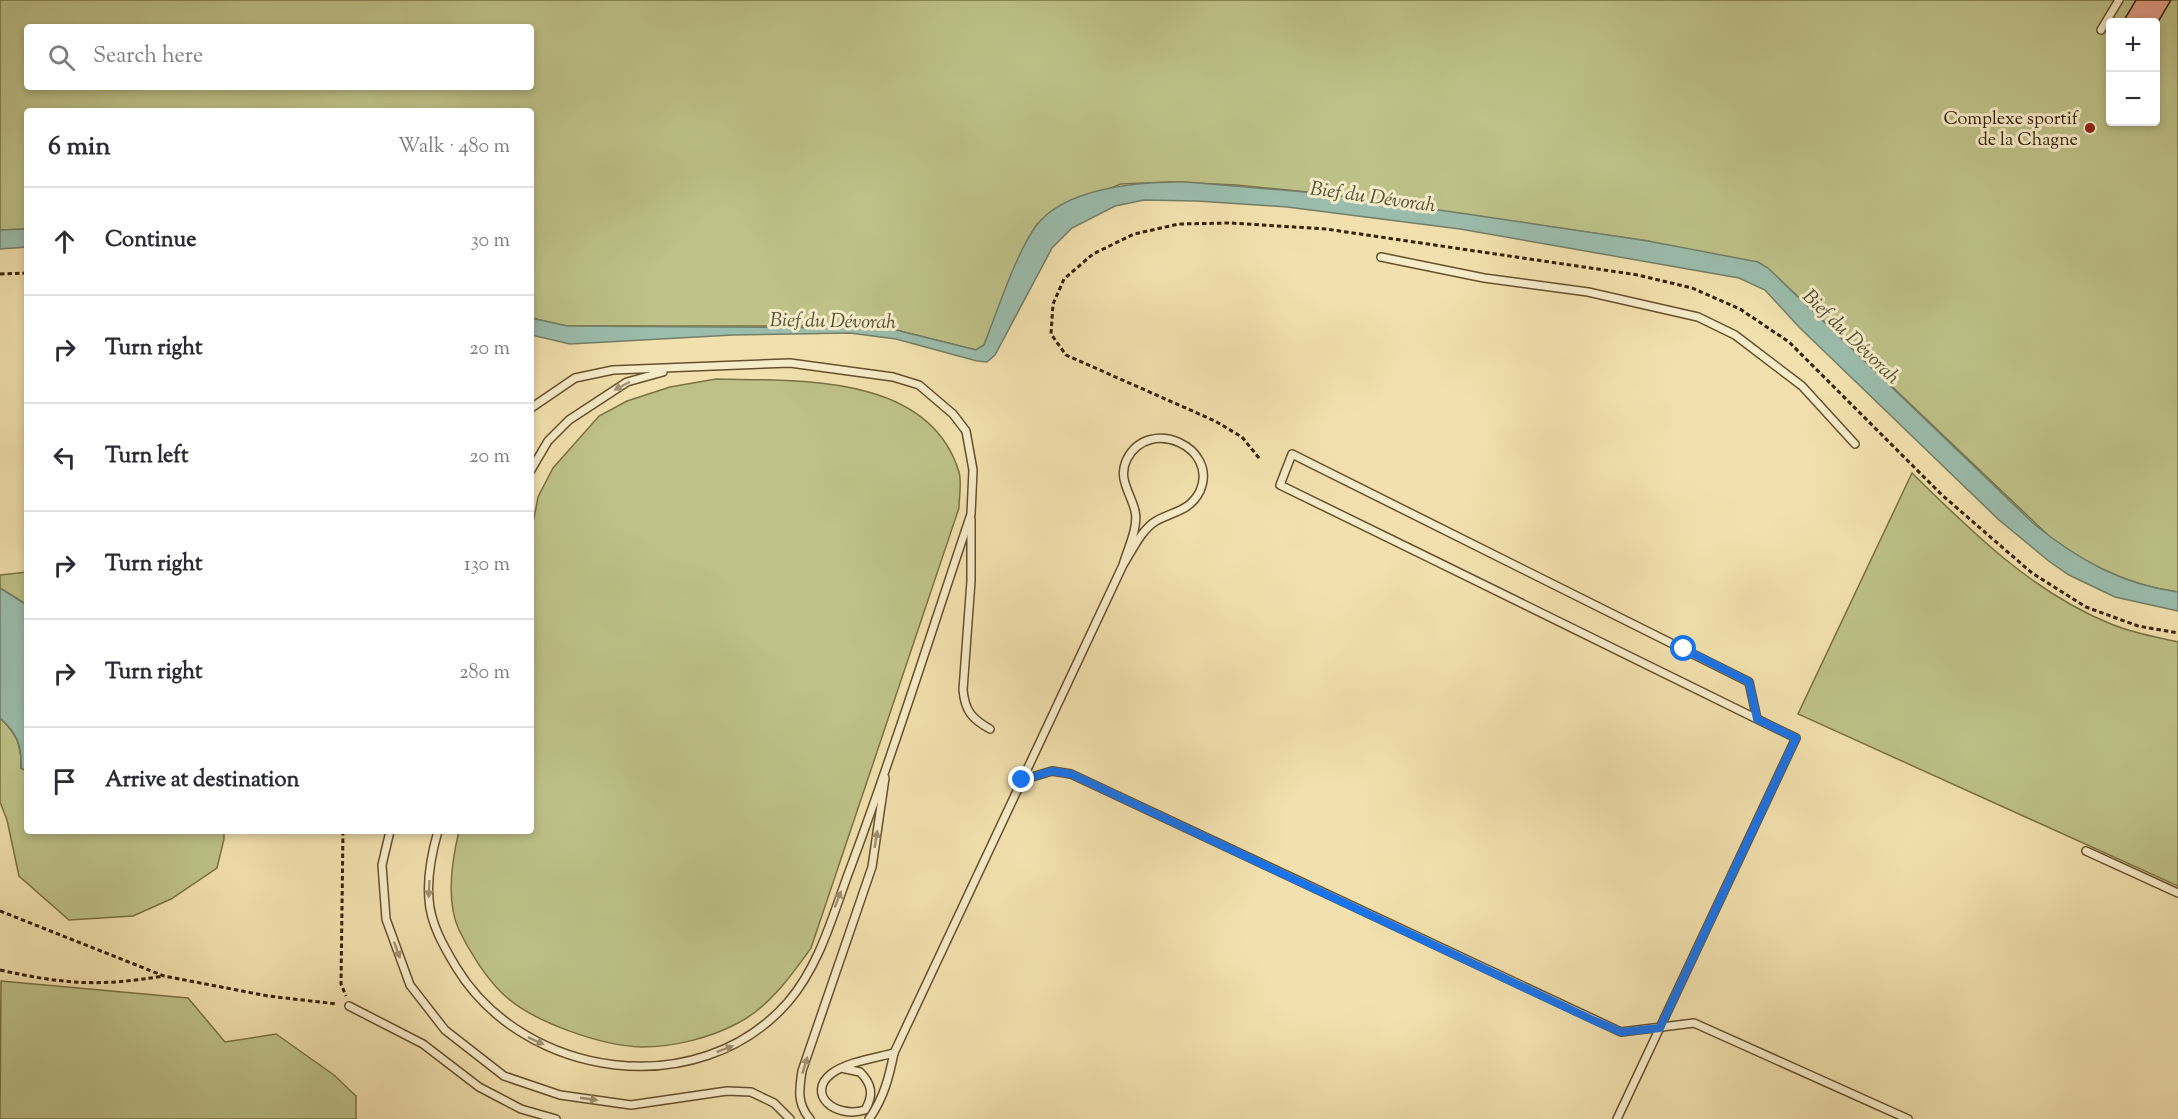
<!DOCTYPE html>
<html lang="en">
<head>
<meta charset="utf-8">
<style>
  body { margin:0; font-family:"Sorts Mill Goudy",serif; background:#f2f2f3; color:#2b2b33 }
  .controls { position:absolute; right:18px; top:18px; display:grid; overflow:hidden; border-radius:6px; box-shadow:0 3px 9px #0003 }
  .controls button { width:54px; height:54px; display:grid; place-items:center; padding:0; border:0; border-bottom:2px solid #e1e1e2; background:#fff; color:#2b2b33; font:30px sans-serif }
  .stop { position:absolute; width:18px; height:18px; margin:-14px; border:4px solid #1a73e8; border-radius:50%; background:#fff }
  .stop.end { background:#1a73e8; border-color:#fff; box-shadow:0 2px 6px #0008 }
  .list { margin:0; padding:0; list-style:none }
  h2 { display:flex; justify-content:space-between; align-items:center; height:78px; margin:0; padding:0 24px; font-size:26px }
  h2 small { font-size:20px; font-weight:400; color:#7c7c81 }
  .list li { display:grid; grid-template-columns:39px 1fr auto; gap:18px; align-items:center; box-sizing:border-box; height:108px; padding:0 24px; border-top:2px solid #e1e1e2 }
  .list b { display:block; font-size:22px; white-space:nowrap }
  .list em { font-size:20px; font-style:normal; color:#7c7c81 }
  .icon { flex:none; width:33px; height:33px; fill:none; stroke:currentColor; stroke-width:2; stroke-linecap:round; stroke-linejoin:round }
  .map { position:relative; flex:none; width:2178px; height:1119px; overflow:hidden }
  .search { position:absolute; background:#fff; box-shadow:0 3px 9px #0003; left:24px; top:24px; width:510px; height:66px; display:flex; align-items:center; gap:15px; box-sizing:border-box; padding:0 21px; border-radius:6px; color:#7c7c81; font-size:22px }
  .panel { position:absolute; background:#fff; box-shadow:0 3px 9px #0003; left:24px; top:108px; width:510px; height:726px; border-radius:6px }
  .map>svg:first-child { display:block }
  .green { fill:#bec288; stroke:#7a7144; stroke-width:1.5; fill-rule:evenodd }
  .water { fill:#9bbdad; stroke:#737e68; stroke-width:1.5 }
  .building { fill:#e7a08c; stroke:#372000; stroke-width:1.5 }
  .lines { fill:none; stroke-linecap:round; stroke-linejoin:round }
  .lane-casing { stroke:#66502c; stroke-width:10 }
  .path { stroke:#372000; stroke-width:3; stroke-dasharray:4.5 3; stroke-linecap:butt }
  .lane { stroke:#f7ecca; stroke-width:7 }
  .oneway { fill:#a1906f }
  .route { stroke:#1a73e8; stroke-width:8 }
  .poi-dot { fill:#8f2418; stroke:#f7ecca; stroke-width:2 }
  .labels { text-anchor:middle; stroke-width:6; stroke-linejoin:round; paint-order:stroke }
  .poi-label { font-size:18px; fill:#372000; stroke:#f7ecca; text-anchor:end }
  .water-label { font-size:20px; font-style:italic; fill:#554f34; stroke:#f7ecca }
</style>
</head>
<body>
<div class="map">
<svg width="2178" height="1119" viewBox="0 0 2178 1119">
  <rect width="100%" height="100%" fill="#f2e1ae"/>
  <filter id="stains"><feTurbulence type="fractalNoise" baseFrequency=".00333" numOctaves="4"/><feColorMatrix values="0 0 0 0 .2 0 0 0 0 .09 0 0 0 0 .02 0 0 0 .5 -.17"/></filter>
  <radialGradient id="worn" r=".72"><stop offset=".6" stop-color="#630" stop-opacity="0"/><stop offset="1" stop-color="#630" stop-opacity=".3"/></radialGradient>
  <g class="green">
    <path d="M0 0H2178V592C2130 586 2090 566 2051 538L1780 280 1648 241 1317 193 1236 185 1172 182 1121 184 1058 209 1037 224 1029 237 984 345 976 350 892 329 843 326H567L531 318V111H27V229L0 230ZM2110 22H2156V122H2110ZM27 27H531V87H27Z"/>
    <path d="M716 379C798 381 929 373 959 472 962 483 959 497 959 508L811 948C791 976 769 1007 738 1023 710 1038 674 1047 642 1047 602 1046 532 1022 503 994 486 978 469 951 459 930 446 902 452 860 459 831H531V534L538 497 553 468 599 416 627 401 670 387Z"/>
    <path d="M1912 473C1972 532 2032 592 2111 624 2132 633 2156 637 2178 642V886L1798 714Z"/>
    <path d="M27 572V605L0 588V575Z"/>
    <path d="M0 718C16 733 22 745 21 768L27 771V831H224V839L217 868 171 899 133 916 69 920 19 876 7 820 0 802Z"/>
    <path d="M1 981 188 998 225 1042 276 1034 334 1075 356 1096V1119H0Z"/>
  </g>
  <g class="water">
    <path d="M1187 182 1317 193 1467 214 1648 241 1758 262 1768 268 2034 524C2077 559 2123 585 2178 592V611L2115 597 2069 575 2050 562 1999 520 1799 327 1765 290 1739 278 1460 229 1287 207 1197 201 1144 200 1115 206 1072 228 1052 248 995 355 987 362 977 361 896 339 850 333 733 335 570 344 531 335V318L567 326 873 328 892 329 976 350 984 345C997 312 1016 253 1036 226 1065 187 1142 181 1187 182Z"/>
    <path d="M27 229V247L0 249V230Z"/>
    <path d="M0 588 27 605V771L21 768C22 745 17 733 0 718Z"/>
  </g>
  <path class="building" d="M2136 0H2171L2158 22H2123Z"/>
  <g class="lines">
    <defs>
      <g id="lane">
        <path d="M2101 30 2119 0"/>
        <path d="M1381 257 1484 278 1588 292 1698 317 1735 335 1802 386 1855 444"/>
        <path d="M531 470 548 441 569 420 627 382 663 372"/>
        <path d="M971 519V581L963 690C965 711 972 719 990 729"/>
        <path d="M1022 780 1052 771 1071 774 1621 1032 1694 1023 1908 1119"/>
        <path d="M390 831 382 865 386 919 410 985 445 1030 504 1076 560 1095 631 1105 727 1091 751 1092 774 1103 790 1119"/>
        <path d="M438 831C432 852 427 877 429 899 430 923 444 947 456 967 524 1079 699 1104 788 1002 820 965 833 914 850 869 894 752 931 632 971 514L973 470 966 431 953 414 919 385 893 377 790 363 613 370 575 378 531 408"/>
        <path d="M2086 851 2178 893"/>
        <path d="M349 1006 423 1044 479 1087 521 1109 556 1119"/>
        <path d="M841 1068 860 1072C872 1084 874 1095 865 1110 835 1119 806 1094 831 1074 846 1062 875 1058 894 1053"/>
        <path d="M810 1119C797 1104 799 1090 802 1071L872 867 885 778"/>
        <path d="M869 1119C884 1098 889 1077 894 1053L1123 565C1132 551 1141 530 1156 521 1174 511 1190 511 1200 491 1219 447 1149 416 1127 459 1117 479 1131 493 1135 511 1139 527 1127 550 1123 565"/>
        <path d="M1617 1119 1796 738 1757 719C1599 640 1439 563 1280 485L1292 454 1749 682 1757 719"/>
      </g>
    </defs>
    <use href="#lane" class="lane-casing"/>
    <g class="path">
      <path d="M0 274 27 273"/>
      <path d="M1259 458 1242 437 1215 421 1066 355 1051 334 1053 304 1064 279 1093 254 1134 234 1179 224 1230 223 1326 229 1638 275 1692 288 1740 309 1789 342 1942 495 2032 573 2086 607 2138 626 2178 633"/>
      <path d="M343 831 341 984 346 996"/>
      <path d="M0 911 164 976 268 996 337 1004"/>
      <path d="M0 970C63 984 99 987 163 976"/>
    </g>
    <use href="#lane" class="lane"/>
  </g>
  <defs><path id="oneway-solid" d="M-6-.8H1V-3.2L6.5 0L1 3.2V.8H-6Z" transform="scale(1.5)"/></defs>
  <g class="oneway">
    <use href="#oneway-solid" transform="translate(622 386) rotate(152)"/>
    <use href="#oneway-solid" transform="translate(876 839) rotate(-81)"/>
    <use href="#oneway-solid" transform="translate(429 889) rotate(93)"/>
    <use href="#oneway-solid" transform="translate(838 899) rotate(-69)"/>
    <use href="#oneway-solid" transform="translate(397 950) rotate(70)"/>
    <use href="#oneway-solid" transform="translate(536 1041) rotate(25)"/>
    <use href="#oneway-solid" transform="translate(725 1049) rotate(-21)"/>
    <use href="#oneway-solid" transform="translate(805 1065) rotate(-73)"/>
    <use href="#oneway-solid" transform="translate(589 1099) rotate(8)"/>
  </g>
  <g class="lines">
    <path class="route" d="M1022 780 1052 771 1071 774 1595 1021 1621 1032 1660 1028 1796 738 1757 719 1749 682 1684 649"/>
  </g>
  <circle class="poi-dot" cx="2090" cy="128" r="6"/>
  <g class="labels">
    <g class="poi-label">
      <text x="2078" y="124">Complexe sportif<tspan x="2078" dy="21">de la Chagne</tspan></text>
    </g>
    <g class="water-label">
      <text transform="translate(1373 196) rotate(8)" y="7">Bief du Dévorah</text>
      <text transform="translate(833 320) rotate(1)" y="7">Bief du Dévorah</text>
      <text transform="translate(1852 336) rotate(44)" y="7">Bief du Dévorah</text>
    </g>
  </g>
  <rect width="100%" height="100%" filter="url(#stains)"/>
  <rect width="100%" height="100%" fill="url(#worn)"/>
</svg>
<div class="controls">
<button>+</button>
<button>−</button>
</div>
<div class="stop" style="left:1684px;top:649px"></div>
<div class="stop end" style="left:1022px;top:780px"></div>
<div class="search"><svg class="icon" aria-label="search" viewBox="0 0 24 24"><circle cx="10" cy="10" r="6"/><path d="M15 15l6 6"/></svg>Search here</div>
<section class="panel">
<h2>6 min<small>Walk · 480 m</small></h2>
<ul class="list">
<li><svg class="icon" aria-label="ahead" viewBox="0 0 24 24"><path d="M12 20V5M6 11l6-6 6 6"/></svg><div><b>Continue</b></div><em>30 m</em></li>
<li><svg class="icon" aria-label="right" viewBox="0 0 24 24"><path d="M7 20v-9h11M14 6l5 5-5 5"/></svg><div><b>Turn right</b></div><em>20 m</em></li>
<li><svg class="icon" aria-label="left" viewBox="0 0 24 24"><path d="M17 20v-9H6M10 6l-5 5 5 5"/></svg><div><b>Turn left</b></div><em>20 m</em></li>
<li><svg class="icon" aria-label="right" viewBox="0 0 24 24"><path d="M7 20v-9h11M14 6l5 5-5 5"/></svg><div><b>Turn right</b></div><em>130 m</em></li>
<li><svg class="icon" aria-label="right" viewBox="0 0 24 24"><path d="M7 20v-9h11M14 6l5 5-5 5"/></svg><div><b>Turn right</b></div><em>280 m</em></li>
<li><svg class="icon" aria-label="arrive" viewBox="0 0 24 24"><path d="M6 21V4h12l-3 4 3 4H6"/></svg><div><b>Arrive at destination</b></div></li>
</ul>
</section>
</div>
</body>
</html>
